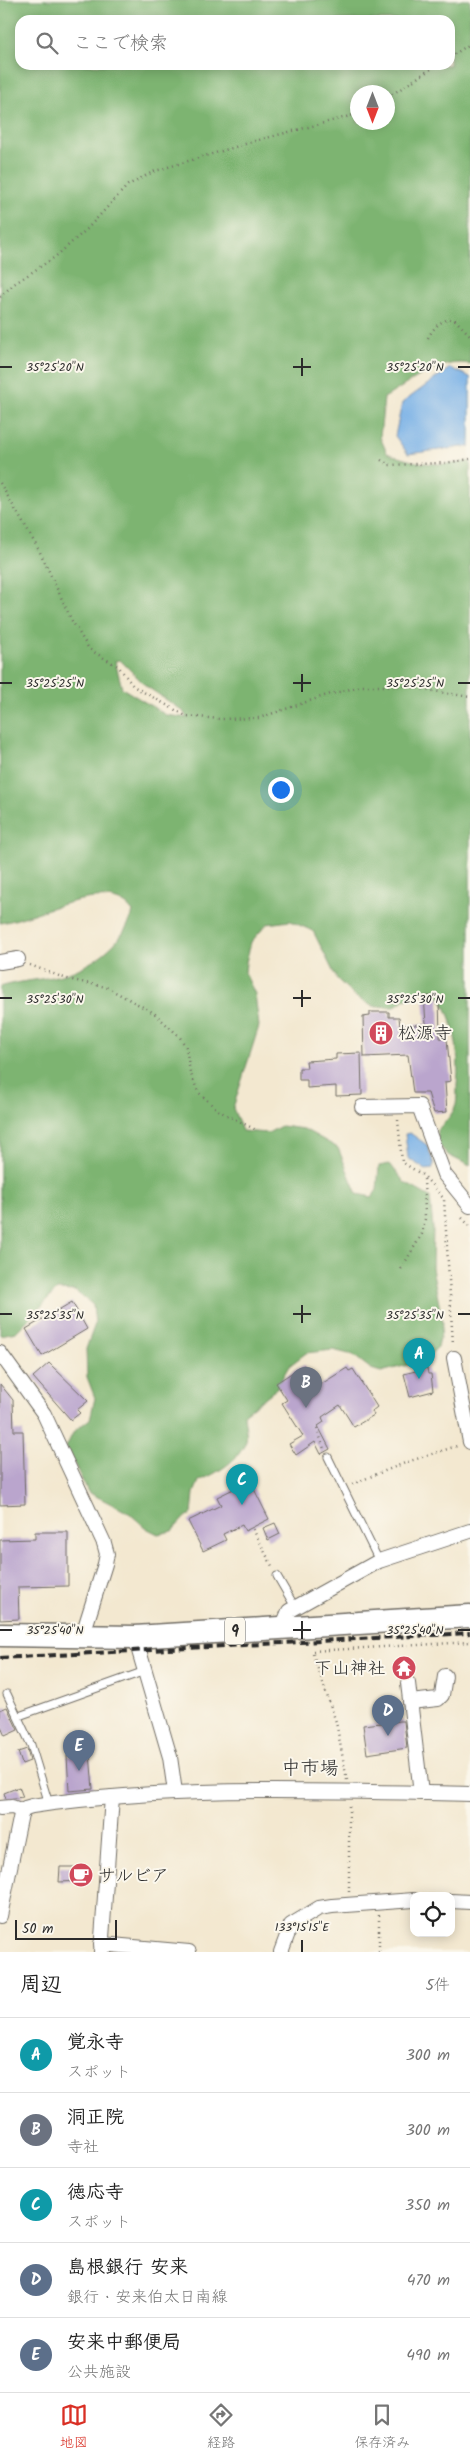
<!DOCTYPE html>
<html lang="ja">
<head>
<meta charset="utf-8">
<style>
  body { margin:0; font-family:Kalam,"Klee One",sans-serif; background:#f2f2f2; color:#222 }
  .controls { position:absolute; right:15px; bottom:15px; display:grid; overflow:hidden; border-radius:10px; box-shadow:0 2px 12px #0003 }
  .controls button { width:45px; height:45px; display:grid; place-items:center; padding:0; border:0; border-bottom:1px solid #e0e0e0; background:#fff; color:#222; font:25px sans-serif }
  .compass { position:absolute; left:350px; top:85px; width:45px; height:45px; border-radius:50%; background:#fff; box-shadow:0 2px 12px #0003; rotate:180deg }
  .scale { position:absolute; left:15px; bottom:12px; width:102px; box-sizing:border-box; padding-left:5px; border:2px solid #2b2b2b; border-top:0; font-size:14px; line-height:18px; white-space:nowrap; color:#2b2b2b; -webkit-text-stroke:4px #fbf7ec; paint-order:stroke }
  .you { position:absolute; left:280px; top:789px; width:18px; height:18px; margin:-12px; border:4px solid #fff; border-radius:50%; background:#1a73e8; box-shadow:0 0 0 8px #1a73e833 }
  .badge { display:grid; place-items:center; width:32px; height:32px; border-radius:50%; background:#d93025; color:#fff; font-size:16px; font-weight:700 }
  .pin { position:absolute; translate:-50% -41px; filter:drop-shadow(0 1px 2px #0008) }
  .pin::after { content:''; position:absolute; top:26px; width:18px; height:15px; background:inherit; clip-path:polygon(0 0,100% 0,50% 100%) }
  .list { margin:0; padding:0; list-style:none }
  h2 { display:flex; justify-content:space-between; align-items:center; height:65px; margin:0; padding:0 20px; font-size:21px }
  h2 small { font-size:16px; font-weight:400; color:#767676 }
  .list li { display:grid; grid-template-columns:32px 1fr auto; gap:15px; align-items:center; box-sizing:border-box; height:75px; padding:0 20px; border-top:1px solid #e0e0e0 }
  .list b { display:block; font-size:19px; white-space:nowrap }
  .list p { margin:0; font-size:16px; white-space:nowrap; color:#767676 }
  .list em { font-size:16px; font-style:normal; color:#767676 }
  .icon { flex:none; width:28px; height:28px; fill:none; stroke:currentColor; stroke-width:2; stroke-linecap:round; stroke-linejoin:round }
  .map { position:relative; flex:none; width:470px; height:1952px; overflow:hidden }
  .search { position:absolute; background:#fff; box-shadow:0 2px 12px #0003; left:15px; right:15px; top:15px; height:55px; display:flex; align-items:center; gap:12px; box-sizing:border-box; padding:0 18px; border-radius:15px; color:#767676; font-size:19px }
  .sheet { height:440px; background:#fff }
  nav { display:flex; justify-content:space-around; align-items:center; box-sizing:border-box; height:70px; border-top:1px solid #e0e0e0; background:#fff; font-size:14px; color:#767676 }
  nav a { display:grid; justify-items:center; gap:2px }
  nav .on { color:#d93025 }
  .map>svg:first-child { display:block }
  .forest { fill:#7db471; stroke:#54704e; fill-rule:evenodd }
  .water { fill:#76afe6; stroke:#506d88 }
  .building { fill:#baa5cd }
  .lines { fill:none; stroke-linecap:round; stroke-linejoin:round }
  .service-casing { stroke:#716d65; stroke-width:9 }
  .minor-casing { stroke:#716d65; stroke-width:16 }
  .primary-casing { stroke:#716d65; stroke-width:25 }
  .path { stroke:#716d65; stroke-width:2.5; stroke-dasharray:1 4; stroke-linecap:butt }
  .service { stroke:#fff; stroke-width:7 }
  .minor { stroke:#fff; stroke-width:14 }
  .primary { stroke:#fff; stroke-width:22 }
  .rail { stroke:#2b2b2b; stroke-width:4; stroke-dasharray:8 4; stroke-linecap:butt }
  .ticks { fill:none; stroke:#2b2b2b; stroke-width:2 }
  .labels { text-anchor:middle; stroke-width:4; stroke-linejoin:round; paint-order:stroke }
  .shield { fill:#fbf7ec; stroke:#696865; stroke-width:1 }
  .shield-label { font-size:16px; font-weight:bold; fill:#2b2b2b }
  .poi-label { font-size:18px; fill:#2b2b2b; stroke:#fbf7ec; text-anchor:start }
  .neighbourhood-label { font-size:19px; fill:#2b2b2b; stroke:#fbf7ec }
  .ticks-label { font-size:12px; text-anchor:middle; fill:#2b2b2b; stroke:#fbf7ec; stroke-width:4; stroke-linejoin:round; paint-order:stroke }
</style>
</head>
<body>
<div class="map">
<svg width="470" height="1952" viewBox="0 0 470 1952">
  <rect width="100%" height="100%" fill="#fbf7ec"/>
  <filter id="ink" filterUnits="userSpaceOnUse"><feTurbulence type="fractalNoise" baseFrequency=".02" numOctaves="2"/><feDisplacementMap in="SourceGraphic" scale="10" xChannelSelector="R" yChannelSelector="G"/><feConvolveMatrix kernelMatrix="1 2 1 2 8 2 1 2 1" color-interpolation-filters="sRGB"/></filter>
  <filter id="wash" filterUnits="userSpaceOnUse"><feTurbulence type="fractalNoise" baseFrequency=".0096" numOctaves="4" result="noise"/><feDisplacementMap in="SourceGraphic" scale="20" xChannelSelector="R" yChannelSelector="G"/><feGaussianBlur stdDeviation="1.12" result="paint"/><feColorMatrix in="noise" values="0 0 0 0 0 0 0 0 0 0 0 0 0 0 0 0 0 1.4 0 .05"/><feComposite in="paint" operator="in"/></filter>
  <g filter="url(#wash)">
    <rect width="100%" height="100%" fill="#f3e8d0"/>
    <path class="forest" d="M0 0H470V364C438 358 410 383 384 398L380 437 387 453C414 464 441 467 470 461V1166L448 1155 438 1144 437 1130C445 1123 452 1115 456 1105 457 1099 457 1092 457 1085 460 1052 455 1020 437 992 419 990 409 996 394 1007L372 1006 356 997 337 979 313 931 290 921 267 924 251 942 246 962 245 973 255 994 259 1026 233 1108 242 1131 268 1133 281 1126 304 1129 338 1148 357 1194 372 1197 377 1190 379 1166 390 1164 405 1183 430 1197 433 1228 432 1268 443 1324 438 1347 423 1361 381 1372 371 1369 353 1355 333 1350 306 1353 289 1366 276 1389 244 1414C244 1422 248 1435 246 1441 239 1461 217 1473 199 1481L194 1493 192 1514 185 1517 172 1531 158 1534 146 1528 129 1513 88 1492 66 1447 74 1431 90 1419 95 1398 87 1377 86 1349 95 1324 93 1305 75 1291 57 1290 16 1332 0 1335V987C22 980 46 980 68 973 95 964 126 940 133 912 108 876 34 919 0 923ZM20 20H450V65H20ZM358 92H388V122H358ZM120 660 146 686 183 711 187 718 166 715 122 688 115 661Z"/>
    <g class="water">
      <path d="M450 368 470 377V446L408 454 395 436 402 403Z"/>
      <path d="M410 1133 427 1145 434 1164 432 1169 426 1170 408 1158 405 1134Z"/>
    </g>
    <g id="blocks">
      <g class="building">
        <path d="M424 996H439L440 1038 447 1039 451 1081 445 1082 447 1112 434 1113 428 1093H413L408 1055 364 1057 363 1017 370 1016V1012H389V1017H399L400 1026 426 1024Z"/>
        <path d="M361 1053 362 1095 336 1096V1086L307 1088V1080H299V1068H307L306 1061 336 1059V1054Z"/>
        <path d="M72 1302 87 1329 42 1356 26 1329Z"/>
        <path d="M49 1363 88 1401 77 1410 80 1413 71 1420 33 1377Z"/>
        <path d="M304 1365 318 1386 347 1368 349 1371 353 1369 377 1407 372 1411 374 1415 354 1427 340 1405 322 1417 324 1422 318 1426 330 1449 321 1454 315 1442 296 1455 289 1444 303 1436 282 1403 287 1400 276 1383Z"/>
        <path d="M427 1368 428 1374H431L433 1391 410 1397 404 1374Z"/>
        <path d="M0 1384 13 1400 14 1431H23L25 1504 0 1505Z"/>
        <path d="M250 1481 269 1519 245 1531 242 1525 223 1534 226 1540 203 1551 188 1521 221 1505 217 1497Z"/>
        <path d="M275 1523 280 1534 268 1540 263 1528Z"/>
        <path d="M35 1532H68V1586L18 1587 19 1619 0 1620V1540L35 1539Z"/>
        <path d="M396 1662H412L411 1674H396Z"/>
        <path d="M7 1707 18 1730 5 1736 0 1725V1710Z"/>
        <path d="M400 1721H404L407 1748 367 1754 363 1725Z"/>
        <path d="M27 1749 30 1761 22 1764 18 1752Z"/>
        <path d="M90 1754 93 1789 69 1791 67 1756Z"/>
        <path d="M19 1787 23 1797 6 1799 4 1793Z"/>
        <path d="M60 1867H81V1869H84V1881L59 1882Z"/>
      </g>
    </g>
  </g>
  <g filter="url(#ink)">
    <use href="#blocks" fill-opacity="0" stroke="#716d65" stroke-width="1"/>
    <g class="lines">
      <defs>
        <g id="service">
          <path d="M328 1457 379 1561"/>
          <path d="M277 1576 295 1607"/>
          <path d="M7 1694 31 1745 49 1804"/>
          <path d="M19 1716 145 1671"/>
        </g>
        <g id="minor">
          <path d="M0 962 18 959"/>
          <path d="M362 1107 419 1106 444 1174 470 1206"/>
          <path d="M0 1353 44 1414 104 1543 107 1554 105 1564 82 1637"/>
          <path d="M454 1358 470 1442"/>
          <path d="M282 1628 289 1611 379 1561 470 1531"/>
          <path d="M135 1637 170 1757 175 1792"/>
          <path d="M408 1683 421 1793"/>
          <path d="M410 1702 438 1699 442 1695 445 1676"/>
          <path d="M0 1808 12 1807 23 1811"/>
          <path d="M451 1901 470 1902"/>
          <path d="M0 1916 21 1814 25 1808 32 1806C176 1785 324 1791 470 1794"/>
          <path d="M101 1944 189 1952"/>
          <path d="M101 1952 112 1797"/>
          <path d="M281 1952 291 1925 319 1908 332 1906 414 1900"/>
        </g>
        <path id="primary" d="M0 1635 135 1637 470 1616"/>
      </defs>
      <use href="#service" class="service-casing"/>
      <use href="#minor" class="minor-casing"/>
      <use href="#primary" class="primary-casing"/>
      <g class="path">
        <path d="M450 57 470 44"/>
        <path d="M388 97 437 65"/>
        <path d="M0 297 14 284 55 257 87 229 128 185 155 171 255 141 358 114"/>
        <path d="M428 338C434 327 441 319 454 319L470 335"/>
        <path d="M381 460 389 465 445 463 470 459"/>
        <path d="M0 483 40 552 72 621 89 649 119 667 133 686 186 716 220 719 259 718 327 695 362 686H403L470 697"/>
        <path d="M30 965 67 979 106 987 154 1013 179 1036 186 1047 190 1072 198 1092 219 1111 256 1130"/>
        <path d="M398 1120 402 1162 424 1176 444 1199 453 1344"/>
        <path d="M462 1218 470 1226"/>
        <path d="M401 1269 422 1234 425 1219 424 1176"/>
        <path d="M317 1428 324 1449"/>
        <path d="M352 1484 410 1461 457 1446"/>
        <path d="M253 1529 273 1568"/>
        <path d="M347 1780 336 1722 312 1651 470 1642"/>
        <path d="M349 1892V1805"/>
        <path d="M379 1915V1952"/>
      </g>
      <use href="#service" class="service"/>
      <use href="#minor" class="minor"/>
      <use href="#primary" class="primary"/>
      <path class="rail" d="M0 1658 470 1633"/>
    </g>
  </g>
  <path class="ticks" d="M302 358V376M0 367H12M293 367H311M458 367H470M302 674V692M0 683H12M293 683H311M458 683H470M302 990V1007M0 998H12M293 998H311M458 998H470M302 1305V1323M0 1314H12M293 1314H311M458 1314H470M302 1621V1639M0 1630H12M293 1630H311M458 1630H470M302 1940V1952"/>
  <defs>
    <symbol id="building-disc" viewBox="-11 -11 22 22"><circle r="9.5" fill="#d1495b" stroke="#fbf7ec"/><path d="M-4-6H4V6H1V3H-1V6H-4ZM-2.5-4.3h1.7v1.8h-1.7ZM.8-4.3h1.7v1.8H.8ZM-2.5-1h1.7V.8h-1.7ZM.8-1h1.7V.8H.8Z" fill="#fff"/></symbol>
    <symbol id="temple-disc" viewBox="-11 -11 22 22"><circle r="9.5" fill="#d1495b" stroke="#fbf7ec"/><path d="M0-6L5-2H3V0L6.5 2.5H4V6H1.5V3h-3V6H-4V2.5H-6.5L-3 0V-2H-5Z" fill="#fff"/></symbol>
    <symbol id="cafe-disc" viewBox="-11 -11 22 22"><circle r="9.5" fill="#d1495b" stroke="#fbf7ec"/><path d="M-5.5-4.5H6V0H3Q3 3.5 0 3.5H-2.5Q-5.5 3.5-5.5 0ZM3-3.2v2h1.7v-2ZM-6 4.5H4V6H-6Z" fill="#fff"/></symbol>
  </defs>
  <g fill-rule="evenodd">
    <use href="#building-disc" x="367" y="1019" width="28" height="28"/>
    <use href="#temple-disc" x="390" y="1654" width="28" height="28"/>
    <use href="#cafe-disc" x="67" y="1861" width="28" height="28"/>
  </g>
  <g class="labels">
    <rect class="shield" x="225" y="1617.5" width="20" height="27" rx="4"/>
    <g class="shield-label">
      <text x="235" y="1637">9</text>
    </g>
    <g class="poi-label">
      <text x="398" y="1039">松源寺</text>
      <text x="386" y="1674" text-anchor="end">下山神社</text>
      <text x="98" y="1881">サルビア</text>
    </g>
    <g class="neighbourhood-label">
      <text x="310" y="1774">中市場</text>
    </g>
  </g>
  <g class="ticks-label">
    <text x="55" y="371">35°25'20"N</text>
    <text x="415" y="371">35°25'20"N</text>
    <text x="55" y="687">35°25'25"N</text>
    <text x="415" y="687">35°25'25"N</text>
    <text x="415" y="1003">35°25'30"N</text>
    <text x="55" y="1003">35°25'30"N</text>
    <text x="415" y="1319">35°25'35"N</text>
    <text x="55" y="1319">35°25'35"N</text>
    <text x="55" y="1634">35°25'40"N</text>
    <text x="415" y="1634">35°25'40"N</text>
    <text x="302" y="1931">133°15'15"E</text>
  </g>
</svg>
<div class="controls">
<button><svg class="icon" aria-label="locate" viewBox="0 0 24 24"><circle cx="12" cy="12" r="6"/><path d="M12 2v4M12 18v4M2 12h4M18 12h4"/></svg></button>
</div>
<svg class="compass" viewBox="-18 -18 36 36"><path d="M0-13l5 13h-10z" fill="#e53935"/><path d="M0 13l5-13h-10z" fill="#767676"/></svg>
<div class="scale">50 m</div>
<div class="you"></div>
<div class="pin badge" style="left:419px;top:1379px;background:#0f9aa8">A</div>
<div class="pin badge" style="left:306px;top:1408px;background:#6b7280">B</div>
<div class="pin badge" style="left:242px;top:1505px;background:#0f9aa8">C</div>
<div class="pin badge" style="left:388px;top:1736px;background:#5c6f8a">D</div>
<div class="pin badge" style="left:79px;top:1771px;background:#5c6f8a">E</div>
<div class="search"><svg class="icon" aria-label="search" viewBox="0 0 24 24"><circle cx="10" cy="10" r="6"/><path d="M15 15l6 6"/></svg>ここで検索</div>
</div>
<section class="sheet">
<h2>周辺<small>5件</small></h2>
<ul class="list">
<li><span class="badge" style="background:#0f9aa8">A</span><div><b>覚永寺</b><p>スポット</p></div><em>300 m</em></li>
<li><span class="badge" style="background:#6b7280">B</span><div><b>洞正院</b><p>寺社</p></div><em>300 m</em></li>
<li><span class="badge" style="background:#0f9aa8">C</span><div><b>徳応寺</b><p>スポット</p></div><em>350 m</em></li>
<li><span class="badge" style="background:#5c6f8a">D</span><div><b>島根銀行 安来</b><p>銀行 · 安来伯太日南線</p></div><em>470 m</em></li>
<li><span class="badge" style="background:#5c6f8a">E</span><div><b>安来中郵便局</b><p>公共施設</p></div><em>490 m</em></li>
</ul>
</section>
<nav>
<a class="on"><svg class="icon" aria-label="map" viewBox="0 0 24 24"><path d="M3 6l6-2 6 2 6-2v14l-6 2-6-2-6 2zM9 4v14M15 6v14"/></svg>地図</a>
<a><svg class="icon" aria-label="directions" viewBox="0 0 24 24"><path d="M12 3l9 9-9 9-9-9zM9 14v-3h6M13 9l2 2-2 2"/></svg>経路</a>
<a><svg class="icon" aria-label="saved" viewBox="0 0 24 24"><path d="M7 4h10v16l-5-4-5 4z"/></svg>保存済み</a>
</nav>
</body>
</html>
